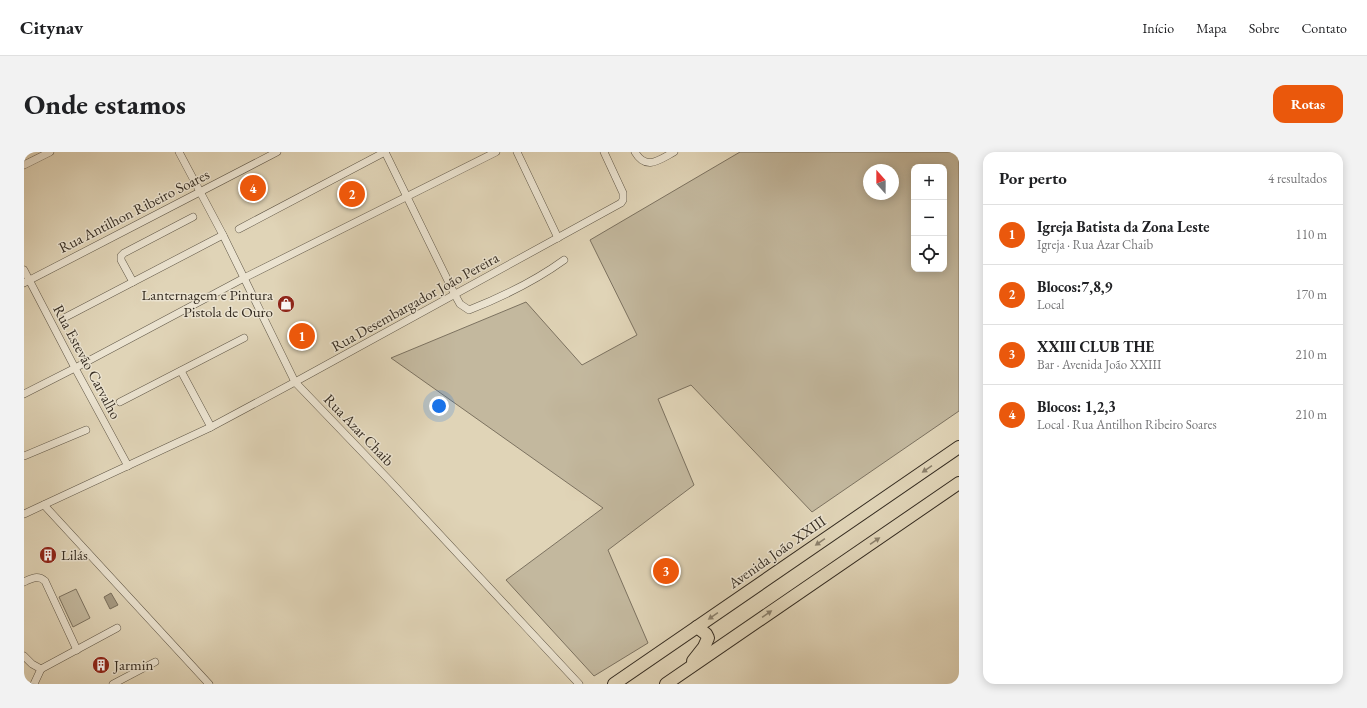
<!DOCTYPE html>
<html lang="pt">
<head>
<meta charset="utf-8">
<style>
  body { margin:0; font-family:"EB Garamond",serif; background:#f2f2f2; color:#202124 }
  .controls { position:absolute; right:12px; top:12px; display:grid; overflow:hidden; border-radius:8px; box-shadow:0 2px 10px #0003 }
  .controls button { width:36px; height:36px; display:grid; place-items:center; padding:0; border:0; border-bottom:1px solid #e0e0e0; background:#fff; color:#202124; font:20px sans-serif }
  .compass { position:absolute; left:839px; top:12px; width:36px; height:36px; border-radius:50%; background:#fff; box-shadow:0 2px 10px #0003; rotate:339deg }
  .you { position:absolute; left:415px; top:254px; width:14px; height:14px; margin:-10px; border:3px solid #fff; border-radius:50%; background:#1a73e8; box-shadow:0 0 0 6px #1a73e833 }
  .badge { display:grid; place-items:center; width:26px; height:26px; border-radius:50%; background:#ea580c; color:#fff; font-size:13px; font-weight:700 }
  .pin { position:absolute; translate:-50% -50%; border:2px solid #fff; box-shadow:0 1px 4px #0006 }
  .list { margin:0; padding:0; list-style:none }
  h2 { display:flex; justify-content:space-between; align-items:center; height:52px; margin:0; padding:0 16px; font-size:17px }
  h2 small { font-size:13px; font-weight:400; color:#757577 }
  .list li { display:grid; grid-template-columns:26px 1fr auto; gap:12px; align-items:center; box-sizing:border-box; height:60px; padding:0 16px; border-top:1px solid #e0e0e0 }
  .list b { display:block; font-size:15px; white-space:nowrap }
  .list p { margin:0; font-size:13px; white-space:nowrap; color:#757577 }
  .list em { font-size:13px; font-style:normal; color:#757577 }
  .icon { flex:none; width:22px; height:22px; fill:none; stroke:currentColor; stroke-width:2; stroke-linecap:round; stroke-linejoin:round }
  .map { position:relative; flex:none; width:935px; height:532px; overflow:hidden; border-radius:12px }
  header { display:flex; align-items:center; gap:24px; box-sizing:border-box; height:56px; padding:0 20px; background:#fff; border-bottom:1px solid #e0e0e0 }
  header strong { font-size:19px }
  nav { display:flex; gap:22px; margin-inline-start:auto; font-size:14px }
  .intro { display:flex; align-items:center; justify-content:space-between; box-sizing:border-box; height:96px; padding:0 24px }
  h1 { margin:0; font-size:28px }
  .button { padding:10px 18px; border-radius:12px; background:#ea580c; color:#fff; font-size:14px; font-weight:700 }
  main { display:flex; gap:24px; padding:0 24px }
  aside { flex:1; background:#fff; border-radius:12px; box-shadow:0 2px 10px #0003 }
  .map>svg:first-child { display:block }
  .green { fill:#c3b89e; stroke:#7c7260; fill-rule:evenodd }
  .water { fill:#a69b84; stroke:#796f5d }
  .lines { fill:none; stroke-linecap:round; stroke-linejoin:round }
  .minor-casing { stroke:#605747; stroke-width:8 }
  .primary-casing { stroke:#362d22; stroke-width:14 }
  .minor { stroke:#ebe3d0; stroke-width:7 }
  .primary { stroke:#e0d4b7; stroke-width:12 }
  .oneway { fill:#8b806c }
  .labels { text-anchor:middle; stroke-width:3; stroke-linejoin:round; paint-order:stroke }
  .street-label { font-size:15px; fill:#362d22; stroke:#ebe3d0 }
  .poi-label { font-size:15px; fill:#362d22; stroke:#ebe3d0; text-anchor:start }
</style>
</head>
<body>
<header>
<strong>Citynav</strong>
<nav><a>Início</a><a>Mapa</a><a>Sobre</a><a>Contato</a></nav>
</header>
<div class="intro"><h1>Onde estamos</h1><a class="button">Rotas</a></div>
<main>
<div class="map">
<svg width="935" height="532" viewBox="0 0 935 532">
  <rect width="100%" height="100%" fill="#e0d4b7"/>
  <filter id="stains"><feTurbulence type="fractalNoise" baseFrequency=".005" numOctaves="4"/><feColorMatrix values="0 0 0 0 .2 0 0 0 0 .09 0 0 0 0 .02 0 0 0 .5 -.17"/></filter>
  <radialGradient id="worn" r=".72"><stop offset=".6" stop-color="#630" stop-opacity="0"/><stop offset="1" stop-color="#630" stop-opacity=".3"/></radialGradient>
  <g class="green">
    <path d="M716 0H935V259L788 360 667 233 634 247 670 333 584 398 624 491 570 524 482 428 579 356 367 206 502 150 558 213 613 183 566 88ZM890 15H920V117H890ZM845 18H869V42H845Z"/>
    <path d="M52 437 66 466 49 475 35 445Z"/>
  </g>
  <path class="water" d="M87 441 94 453 86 457 80 445Z"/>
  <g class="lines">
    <defs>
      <g id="minor">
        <path d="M155 0 199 83 271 230 366 329 555 532"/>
        <path d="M361 0 431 143 436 152 445 158C478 145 511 129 540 108"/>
        <path d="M493 0 534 86"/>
        <path d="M611 0C622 19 635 8 650 0"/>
        <path d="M0 13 26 0"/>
        <path d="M215 77 361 0"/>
        <path d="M0 118 51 216 104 314"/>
        <path d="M109 130 97 108V104L100 101 169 65"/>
        <path d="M0 131 253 0"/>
        <path d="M40 166 199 83"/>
        <path d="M157 219 187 275"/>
        <path d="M0 242 51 216 220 126 472 0"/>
        <path d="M96 250 220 186"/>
        <path d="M0 304 62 278"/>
        <path d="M20 353 185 532"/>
        <path d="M0 362 187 275 271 230 597 51 599 48V41L580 0"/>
        <path d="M0 430C8 426 14 423 21 429L53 498"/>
        <path d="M0 504 8 512 17 517"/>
        <path d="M10 532 17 517 93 476"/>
        <path d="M89 532 131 510"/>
      </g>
      <g id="primary">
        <path d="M669 509 680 495 684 486 682 482 673 475"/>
        <path d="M590 532 935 295"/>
        <path d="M642 532 935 331"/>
      </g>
    </defs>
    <use href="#minor" class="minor-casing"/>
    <use href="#primary" class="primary-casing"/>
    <use href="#minor" class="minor"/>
    <use href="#primary" class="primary"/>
  </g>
  <defs><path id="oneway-solid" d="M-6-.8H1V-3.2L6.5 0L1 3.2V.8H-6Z"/></defs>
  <g class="oneway">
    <use href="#oneway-solid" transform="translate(903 317) rotate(146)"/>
    <use href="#oneway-solid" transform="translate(851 389) rotate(-34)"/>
    <use href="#oneway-solid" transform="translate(796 390) rotate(145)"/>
    <use href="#oneway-solid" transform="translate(743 462) rotate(-35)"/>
    <use href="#oneway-solid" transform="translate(689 464) rotate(145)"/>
  </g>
  <defs>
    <symbol id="shop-disc" viewBox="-11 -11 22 22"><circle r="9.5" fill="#8f2418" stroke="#ebe3d0"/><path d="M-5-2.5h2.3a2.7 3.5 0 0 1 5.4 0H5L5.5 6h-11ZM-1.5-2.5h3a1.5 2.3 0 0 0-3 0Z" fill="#fff"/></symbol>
    <symbol id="building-disc" viewBox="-11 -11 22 22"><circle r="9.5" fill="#8f2418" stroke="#ebe3d0"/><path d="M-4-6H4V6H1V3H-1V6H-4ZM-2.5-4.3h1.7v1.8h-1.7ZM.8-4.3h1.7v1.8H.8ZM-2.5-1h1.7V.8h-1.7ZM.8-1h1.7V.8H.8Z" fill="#fff"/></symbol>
  </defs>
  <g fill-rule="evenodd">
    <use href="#shop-disc" x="252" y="142" width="20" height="20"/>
    <use href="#building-disc" x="14" y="393" width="20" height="20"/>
    <use href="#building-disc" x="67" y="503" width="20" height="20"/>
  </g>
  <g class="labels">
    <g class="street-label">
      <text transform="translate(110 59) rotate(-27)" y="5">Rua Antilhon Ribeiro Soares</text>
      <text transform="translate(391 150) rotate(-29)" y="5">Rua Desembargador João Pereira</text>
      <text transform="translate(63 210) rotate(62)" y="5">Rua Estevão Carvalho</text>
      <text transform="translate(335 278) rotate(46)" y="5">Rua Azar Chaib</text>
      <text transform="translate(753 400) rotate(-35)" y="5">Avenida João XXIII</text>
    </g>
    <g class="poi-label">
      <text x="249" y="148" text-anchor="end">Lanternagem e Pintura<tspan x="249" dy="17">Pistola de Ouro</tspan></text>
      <text x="37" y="408">Lilás</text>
      <text x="90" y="518">Jarmin</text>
    </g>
  </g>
  <rect width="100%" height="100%" filter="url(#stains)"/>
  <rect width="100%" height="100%" fill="url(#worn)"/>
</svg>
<div class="controls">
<button>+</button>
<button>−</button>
<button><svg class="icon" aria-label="locate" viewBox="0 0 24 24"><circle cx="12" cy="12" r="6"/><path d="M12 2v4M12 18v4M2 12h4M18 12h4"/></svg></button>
</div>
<svg class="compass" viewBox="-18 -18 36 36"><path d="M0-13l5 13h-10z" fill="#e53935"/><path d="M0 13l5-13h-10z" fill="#757577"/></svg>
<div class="you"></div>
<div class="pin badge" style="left:278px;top:184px">1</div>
<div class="pin badge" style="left:328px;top:42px">2</div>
<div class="pin badge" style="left:642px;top:419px">3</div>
<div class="pin badge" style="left:229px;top:36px">4</div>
</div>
<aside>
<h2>Por perto<small>4 resultados</small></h2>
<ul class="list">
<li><span class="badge">1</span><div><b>Igreja Batista da Zona Leste</b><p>Igreja · Rua Azar Chaib</p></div><em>110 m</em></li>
<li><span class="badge">2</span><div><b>Blocos:7,8,9</b><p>Local</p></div><em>170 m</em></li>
<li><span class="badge">3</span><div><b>XXIII CLUB THE</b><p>Bar · Avenida João XXIII</p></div><em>210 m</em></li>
<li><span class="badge">4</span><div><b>Blocos: 1,2,3</b><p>Local · Rua Antilhon Ribeiro Soares</p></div><em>210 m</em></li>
</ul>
</aside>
</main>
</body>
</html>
